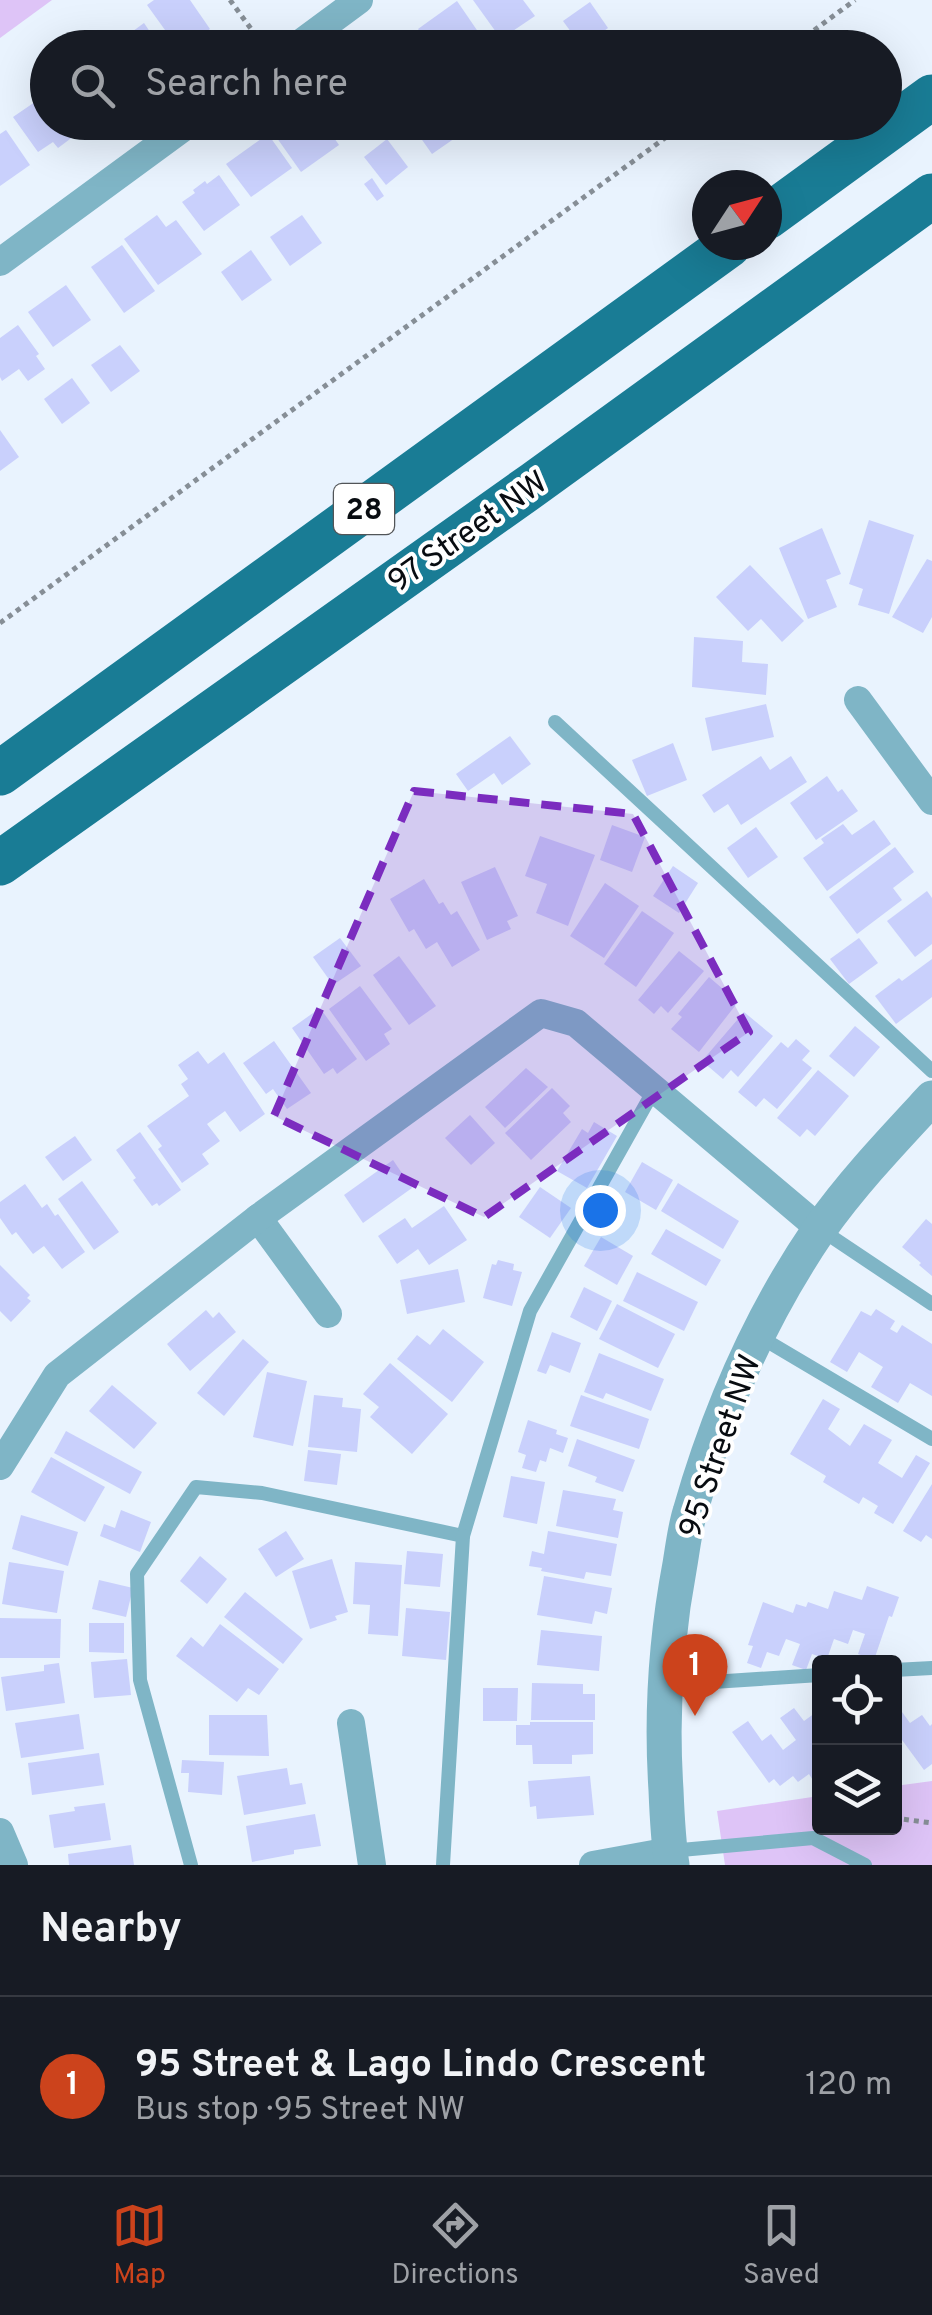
<!DOCTYPE html>
<html lang="en">
<head>
<meta charset="utf-8">
<style>
  body { margin:0; font-family:Overpass,sans-serif; background:#20242c; color:#f1f3f6 }
  .controls { position:absolute; right:30px; bottom:30px; display:grid; overflow:hidden; border-radius:10px; box-shadow:0 10px 40px #0002 }
  .controls button { width:90px; height:90px; display:grid; place-items:center; padding:0; border:0; border-bottom:2px solid #363941; background:#171b24; color:#f1f3f6; font:50px sans-serif }
  .compass { position:absolute; left:692px; top:170px; width:90px; height:90px; border-radius:50%; background:#171b24; box-shadow:0 10px 40px #0002; rotate:54deg }
  .you { position:absolute; left:600px; top:1210px; width:35px; height:35px; margin:-25px; border:8px solid #fff; border-radius:50%; background:#1a73e8; box-shadow:0 0 0 15px #1a73e833 }
  .badge { display:grid; place-items:center; width:65px; height:65px; border-radius:50%; background:#cc431c; color:#fff; font-size:32px; font-weight:700 }
  .pin { position:absolute; translate:-50% -82px; filter:drop-shadow(0 2px 5px #0008) }
  .pin::after { content:''; position:absolute; top:52px; width:35px; height:30px; background:inherit; clip-path:polygon(0 0,100% 0,50% 100%) }
  .list { margin:0; padding:0; list-style:none }
  h2 { display:flex; justify-content:space-between; align-items:center; height:130px; margin:0; padding:0 40px; font-size:42px }
  h2 small { font-size:32px; font-weight:400; color:#9ea1a6 }
  .list li { display:grid; grid-template-columns:65px 1fr auto; gap:30px; align-items:center; box-sizing:border-box; height:180px; padding:0 40px; border-top:2px solid #363941 }
  .list b { display:block; font-size:38px; white-space:nowrap }
  .list p { margin:0; font-size:32px; white-space:nowrap; color:#9ea1a6 }
  .list em { font-size:32px; font-style:normal; color:#9ea1a6 }
  .icon { flex:none; width:55px; height:55px; fill:none; stroke:currentColor; stroke-width:2; stroke-linecap:round; stroke-linejoin:round }
  .map { position:relative; flex:none; width:932px; height:1865px; overflow:hidden }
  .search { position:absolute; background:#171b24; box-shadow:0 10px 40px #0002; left:30px; right:30px; top:30px; height:110px; display:flex; align-items:center; gap:25px; box-sizing:border-box; padding:0 35px; border-radius:55px; color:#9ea1a6; font-size:38px }
  .sheet { height:310px; background:#171b24 }
  nav { display:flex; justify-content:space-around; align-items:center; box-sizing:border-box; height:140px; border-top:2px solid #363941; background:#171b24; font-size:28px; color:#9ea1a6 }
  nav a { display:grid; justify-items:center; gap:5px }
  nav .on { color:#cc431c }
  .map>svg:first-child { display:block }
  .green { fill:#dec4f7 }
  .building { fill:#c9d0fc }
  .lines { fill:none; stroke-linecap:round; stroke-linejoin:round }
  .path { stroke:#868e96; stroke-width:5; stroke-dasharray:5 5; stroke-linecap:butt }
  .service { stroke:#7fb5c6; stroke-width:14 }
  .minor { stroke:#7fb5c6; stroke-width:28 }
  .tertiary { stroke:#7fb5c6; stroke-width:35 }
  .primary { stroke:#197c95; stroke-width:45 }
  .marked { fill:#7b2cbf; fill-opacity:0.2; stroke:#7b2cbf; stroke-width:8; stroke-dasharray:20 12; stroke-linejoin:round }
  .labels { text-anchor:middle; stroke-width:8; stroke-linejoin:round; paint-order:stroke }
  .shield { fill:#fff; stroke:#525558; stroke-width:2.5 }
  .shield-label { font-size:30px; font-weight:bold; fill:#080c11 }
  .street-label { font-size:32px; fill:#080c11; stroke:#fff }
</style>
</head>
<body>
<div class="map">
<svg width="932" height="1865" viewBox="0 0 932 1865">
  <rect width="100%" height="100%" fill="#e9f3fe"/>
  <g class="green">
    <path d="M0 0H52L0 38Z"/>
    <path d="M932 1781V1865H725L717 1811 819 1796 820 1828H894L895 1786Z"/>
  </g>
  <g class="building">
    <path d="M154 0H190L210 29 184 48H178L147 5Z"/>
    <path d="M473 0H523L535 16 501 39Z"/>
    <path d="M457 1 481 36 465 48H431L418 29Z"/>
    <path d="M590 2 608 28 582 47 563 21Z"/>
    <path d="M144 23 161 48H110Z"/>
    <path d="M413 34 423 48H394Z"/>
    <path d="M48 93V122H77L82 130 58 148 53 142 38 152 13 117Z"/>
    <path d="M284 122H323L339 145 301 172 272 131Z"/>
    <path d="M359 122H387L369 136Z"/>
    <path d="M420 122H449L458 136 432 154 413 127Z"/>
    <path d="M6 130 30 165 0 186V134Z"/>
    <path d="M268 134 292 168 251 197 226 164Z"/>
    <path d="M387 139 408 167 386 185 364 157Z"/>
    <path d="M219 175 240 205 204 231 182 202 195 193 193 190 205 181 207 184Z"/>
    <path d="M372 178 384 196 377 201 364 184Z"/>
    <path d="M157 215 166 227 176 220 202 254 158 285 124 239Z"/>
    <path d="M302 215 322 243 290 266 270 237Z"/>
    <path d="M122 245 155 291 124 313 91 267Z"/>
    <path d="M251 250 272 280 242 301 221 272Z"/>
    <path d="M66 285 91 320 53 347 28 312Z"/>
    <path d="M18 325 39 354 36 356 45 369 28 381 19 369 2 381 0 377V338Z"/>
    <path d="M120 345 140 371 111 392 91 365Z"/>
    <path d="M72 378 90 403 62 424 44 399Z"/>
    <path d="M0 430 19 457 0 471Z"/>
    <path d="M869 520 914 535 889 614 858 605 863 589 849 584Z"/>
    <path d="M822 528 841 574 826 580 837 607 808 619 779 548Z"/>
    <path d="M927 559 932 561V617L923 633 892 617Z"/>
    <path d="M750 565 804 621 782 642 761 619 748 631 716 597Z"/>
    <path d="M694 637 743 641 742 662 768 664 766 695 692 687Z"/>
    <path d="M766 704 774 737 712 751 705 718Z"/>
    <path d="M510 736 531 764 502 785 494 773 468 791 456 774Z"/>
    <path d="M673 743 687 780 647 796 632 760Z"/>
    <path d="M761 756 770 770 791 756 807 782 741 825 728 804 714 813 702 795Z"/>
    <path d="M827 776 838 792 842 789 858 811 816 840 790 803Z"/>
    <path d="M874 820 891 844 827 891 803 858 824 843 821 839 843 824 852 835Z"/>
    <path d="M612 825 645 837 632 872 600 860Z"/>
    <path d="M756 827 778 857 748 878 727 848Z"/>
    <path d="M540 836 595 855 568 926 536 913 547 884 525 876Z"/>
    <path d="M895 847 914 872 893 888 902 900 857 934 829 897Z"/>
    <path d="M673 866 698 883 679 913 653 896Z"/>
    <path d="M495 867 518 916 507 921 511 929 487 940 461 882Z"/>
    <path d="M424 879 439 904 443 902 451 915 457 911 480 950 452 967 437 942 426 949 414 929 409 932 390 899Z"/>
    <path d="M605 883 639 906 604 958 570 936Z"/>
    <path d="M927 891 932 898V944L915 957 887 921Z"/>
    <path d="M642 911 674 933 636 987 604 964Z"/>
    <path d="M340 938 361 966 333 985 313 957Z"/>
    <path d="M859 938 878 963 849 984 830 959Z"/>
    <path d="M679 951 704 971 668 1013 661 1006 654 1014 638 1000Z"/>
    <path d="M399 956 436 1006 409 1025 373 975Z"/>
    <path d="M932 959V997L896 1024 875 996 899 978 902 981Z"/>
    <path d="M709 977 738 1002 699 1052 671 1029 682 1017 678 1014Z"/>
    <path d="M360 986 392 1029 384 1034 390 1044 366 1061 329 1009Z"/>
    <path d="M320 1008 357 1059 337 1074 333 1068 324 1074 292 1028Z"/>
    <path d="M744 1012 773 1036 738 1077 731 1070 723 1079 702 1061Z"/>
    <path d="M855 1026 880 1047 854 1077 829 1056Z"/>
    <path d="M796 1039 810 1051 802 1060 812 1068 777 1109 764 1098 756 1107 738 1092 781 1042 788 1048Z"/>
    <path d="M274 1041 311 1093 287 1109 273 1089 266 1094 243 1063Z"/>
    <path d="M198 1051 208 1064 224 1052 265 1114 240 1132 225 1111 207 1124 220 1141 202 1154 209 1164 182 1183 158 1149 162 1146 147 1126 189 1096 181 1084 188 1079 178 1065Z"/>
    <path d="M526 1068 548 1087 505 1128 485 1107Z"/>
    <path d="M818 1070 849 1096 815 1136 807 1129 800 1137 777 1118Z"/>
    <path d="M552 1088 570 1106 563 1113 571 1122 531 1160 505 1133Z"/>
    <path d="M470 1115 495 1143 471 1165 445 1138Z"/>
    <path d="M594 1122 617 1136 587 1188 557 1171 582 1129 588 1133Z"/>
    <path d="M140 1132 181 1190 159 1206 157 1203 152 1206 133 1180 136 1178 116 1150Z"/>
    <path d="M75 1136 92 1160 63 1181 45 1157Z"/>
    <path d="M393 1160 412 1188 363 1223 344 1195Z"/>
    <path d="M642 1162 673 1180 656 1210 625 1192Z"/>
    <path d="M82 1181 119 1232 94 1250 58 1199Z"/>
    <path d="M678 1183 739 1221 723 1249 661 1211Z"/>
    <path d="M25 1184 42 1208 47 1204 55 1216 58 1214 85 1252 62 1269 44 1246 33 1254 16 1232 12 1235 0 1218V1202Z"/>
    <path d="M540 1187 571 1208 550 1238 519 1217Z"/>
    <path d="M444 1206 467 1240 429 1265 418 1249 397 1264 378 1236 405 1218 412 1228Z"/>
    <path d="M926 1219 932 1224V1276L919 1265 921 1263 902 1247Z"/>
    <path d="M666 1229 721 1260 706 1286 651 1254Z"/>
    <path d="M601 1237 633 1256 617 1285 584 1266Z"/>
    <path d="M498 1260 514 1264 513 1270 522 1272 512 1306 483 1298 492 1264 496 1265Z"/>
    <path d="M0 1265 30 1295 27 1298 31 1301 11 1322 0 1311Z"/>
    <path d="M458 1269 465 1302 407 1314 400 1280Z"/>
    <path d="M637 1272 698 1302 684 1331 623 1301Z"/>
    <path d="M584 1287 612 1301 597 1331 570 1317Z"/>
    <path d="M617 1304 675 1334 658 1368 599 1339Z"/>
    <path d="M876 1309 895 1321 890 1329 897 1333 902 1325 932 1344V1396L910 1383 898 1403 871 1387 883 1367 859 1352 847 1372 830 1362 861 1311 871 1316Z"/>
    <path d="M206 1310 213 1318 219 1312 236 1332 190 1371 167 1344Z"/>
    <path d="M443 1329 484 1362 452 1402 397 1359 417 1335 430 1345Z"/>
    <path d="M552 1332 581 1343 570 1373 550 1365 546 1374 537 1371Z"/>
    <path d="M243 1339 269 1362 224 1416 197 1393Z"/>
    <path d="M599 1353 664 1379 651 1411 606 1393 603 1399 584 1392Z"/>
    <path d="M390 1363 448 1414 412 1454 370 1417 379 1407 363 1394Z"/>
    <path d="M267 1372 307 1381 293 1446 253 1437Z"/>
    <path d="M112 1385 157 1423 134 1449 89 1411Z"/>
    <path d="M314 1395 343 1398 342 1407 361 1409 357 1452 308 1447Z"/>
    <path d="M581 1395 649 1419 639 1449 570 1426Z"/>
    <path d="M823 1399 840 1409 828 1429 850 1446 864 1424 892 1440 878 1463 902 1478 916 1455 930 1463 893 1524 874 1513 878 1506 863 1497 859 1504 823 1482 826 1476 790 1454Z"/>
    <path d="M528 1420 557 1430 556 1434 568 1438 563 1453 550 1448 546 1462 540 1460 536 1472 522 1468 526 1455 518 1452Z"/>
    <path d="M66 1431 142 1472 130 1494 54 1453Z"/>
    <path d="M577 1439 635 1460 623 1492 595 1482 597 1477 568 1466Z"/>
    <path d="M308 1450 341 1454 337 1485 304 1481Z"/>
    <path d="M51 1457 105 1487 85 1522 31 1492Z"/>
    <path d="M511 1476 545 1482 537 1524 503 1517Z"/>
    <path d="M932 1484V1539L926 1535 921 1542 903 1531Z"/>
    <path d="M563 1490 616 1499 613 1510 623 1512 618 1538 556 1526Z"/>
    <path d="M121 1510 151 1522 140 1552 100 1536 104 1524 115 1528Z"/>
    <path d="M21 1515 78 1532 68 1566 12 1549Z"/>
    <path d="M286 1531 304 1559 276 1577 258 1549Z"/>
    <path d="M548 1531 617 1544 611 1576 586 1572 584 1579 541 1571 542 1568 529 1566 532 1551 544 1554Z"/>
    <path d="M407 1551 443 1554 440 1587 404 1584Z"/>
    <path d="M200 1556 227 1579 207 1604 180 1581Z"/>
    <path d="M332 1559 348 1612 335 1616 337 1620 310 1629 292 1571Z"/>
    <path d="M9 1562 64 1571 57 1613 2 1604Z"/>
    <path d="M355 1562 402 1565 398 1636 368 1634 370 1605 353 1604Z"/>
    <path d="M544 1576 612 1588 607 1614 595 1611 592 1624 537 1615Z"/>
    <path d="M99 1580 133 1588 126 1617 92 1609Z"/>
    <path d="M867 1586 899 1597 892 1617 889 1616 874 1660 858 1654 865 1634 853 1630 848 1644 834 1639 827 1659 812 1654 806 1670 792 1665 800 1644 786 1639 779 1656 767 1652 761 1668 747 1663 753 1646 748 1645 763 1602 793 1613 796 1604 806 1607 808 1602 828 1609 834 1591 862 1600Z"/>
    <path d="M245 1592 303 1639 283 1664 224 1617Z"/>
    <path d="M406 1608 450 1612 446 1660 402 1656Z"/>
    <path d="M0 1618 61 1619 60 1658H0Z"/>
    <path d="M89 1623H124V1653L89 1652Z"/>
    <path d="M220 1624 279 1669 259 1695 248 1688 237 1702 176 1656 191 1637 203 1647Z"/>
    <path d="M541 1630 602 1636 599 1671 537 1665Z"/>
    <path d="M127 1659 131 1695 94 1698 91 1662Z"/>
    <path d="M59 1663 65 1703 6 1711 1 1677 44 1671V1665Z"/>
    <path d="M532 1683 583 1684V1694H595V1720H531Z"/>
    <path d="M483 1688H518L517 1721H483Z"/>
    <path d="M894 1701 910 1723 922 1715 930 1726 932 1724V1764L924 1770 894 1729Z"/>
    <path d="M794 1708 804 1721 815 1713 820 1719V1778L814 1782 809 1774 798 1782 793 1776 780 1786 774 1779 769 1783 732 1732 748 1721 762 1741 771 1734 783 1750 796 1740 780 1718Z"/>
    <path d="M79 1714 84 1749 21 1758 15 1723Z"/>
    <path d="M209 1715H267L269 1756 209 1755Z"/>
    <path d="M530 1722H593V1754L572 1755V1764H533L532 1745H516V1725H530Z"/>
    <path d="M99 1753 104 1785 32 1795 28 1763Z"/>
    <path d="M182 1760 224 1762 222 1795 188 1792 189 1773H181Z"/>
    <path d="M287 1768 290 1785 302 1783 306 1804 244 1815 237 1776Z"/>
    <path d="M590 1776 594 1815 537 1819 536 1806 530 1807 528 1781Z"/>
    <path d="M105 1803 111 1840 54 1848 49 1815 75 1811 74 1807Z"/>
    <path d="M315 1814 321 1846 294 1850V1854L252 1862 246 1826Z"/>
    <path d="M131 1845 134 1865H69L68 1854Z"/>
  </g>
  <g class="lines">
    <g class="path">
      <path d="M230 0 265 48"/>
      <path d="M790 48 855 0"/>
      <path d="M0 623 687 122"/>
      <path d="M894 1818 932 1823"/>
    </g>
    <g class="service">
      <path d="M555 722 932 1071"/>
      <path d="M820 1229 932 1304"/>
      <path d="M760 1337 932 1439"/>
      <path d="M894 1670 932 1668"/>
      <path d="M666 1685 820 1675"/>
      <path d="M670 1851 813 1838 865 1865"/>
      <path d="M191 1865 140 1680 137 1574 196 1487 262 1493 463 1536 530 1311 654 1090"/>
      <path d="M443 1865 463 1536"/>
    </g>
    <g class="minor">
      <path d="M294 48 359 0"/>
      <path d="M0 262 191 122"/>
      <path d="M858 700 932 801"/>
      <path d="M258 1218 328 1314"/>
      <path d="M0 1466 57 1375 258 1218 541 1013 576 1023 820 1229"/>
      <path d="M351 1723 372 1865"/>
      <path d="M0 1832 14 1865"/>
      <path d="M593 1865 670 1851"/>
    </g>
    <path class="tertiary" d="M672 1865C668 1840 667 1815 666 1790 661 1714 666 1638 680 1564 683 1546 685 1528 690 1512 718 1414 761 1315 819 1230 852 1183 893 1140 932 1098"/>
    <g class="primary">
      <path d="M767 217 932 97"/>
      <path d="M0 773 729 245"/>
      <path d="M0 863 534 484 932 196"/>
    </g>
  </g>
  <path class="marked" d="M414 791 633 814 749 1032 484 1217 274 1116Z"/>
  <g class="labels">
    <rect class="shield" x="334" y="484" width="60" height="50" rx="8"/>
    <g class="shield-label">
      <text x="364" y="519">28</text>
    </g>
    <g class="street-label">
      <text transform="translate(467 531) rotate(-35)" y="11">97 Street NW</text>
      <text transform="translate(719 1446) rotate(-71)" y="11">95 Street NW</text>
    </g>
  </g>
</svg>
<div class="controls">
<button><svg class="icon" aria-label="locate" viewBox="0 0 24 24"><circle cx="12" cy="12" r="6"/><path d="M12 2v4M12 18v4M2 12h4M18 12h4"/></svg></button>
<button><svg class="icon" aria-label="layers" viewBox="0 0 24 24"><path d="M12 4l9 5-9 5-9-5zM3 14l9 5 9-5"/></svg></button>
</div>
<svg class="compass" viewBox="-18 -18 36 36"><path d="M0-13l5 13h-10z" fill="#e53935"/><path d="M0 13l5-13h-10z" fill="#9ea1a6"/></svg>
<div class="you"></div>
<div class="pin badge" style="left:695px;top:1716px">1</div>
<div class="search"><svg class="icon" aria-label="search" viewBox="0 0 24 24"><circle cx="10" cy="10" r="6"/><path d="M15 15l6 6"/></svg>Search here</div>
</div>
<section class="sheet">
<h2>Nearby<small></small></h2>
<ul class="list">
<li><span class="badge">1</span><div><b>95 Street &amp; Lago Lindo Crescent</b><p>Bus stop · 95 Street NW</p></div><em>120 m</em></li>
</ul>
</section>
<nav>
<a class="on"><svg class="icon" aria-label="map" viewBox="0 0 24 24"><path d="M3 6l6-2 6 2 6-2v14l-6 2-6-2-6 2zM9 4v14M15 6v14"/></svg>Map</a>
<a><svg class="icon" aria-label="directions" viewBox="0 0 24 24"><path d="M12 3l9 9-9 9-9-9zM9 14v-3h6M13 9l2 2-2 2"/></svg>Directions</a>
<a><svg class="icon" aria-label="saved" viewBox="0 0 24 24"><path d="M7 4h10v16l-5-4-5 4z"/></svg>Saved</a>
</nav>
</body>
</html>
